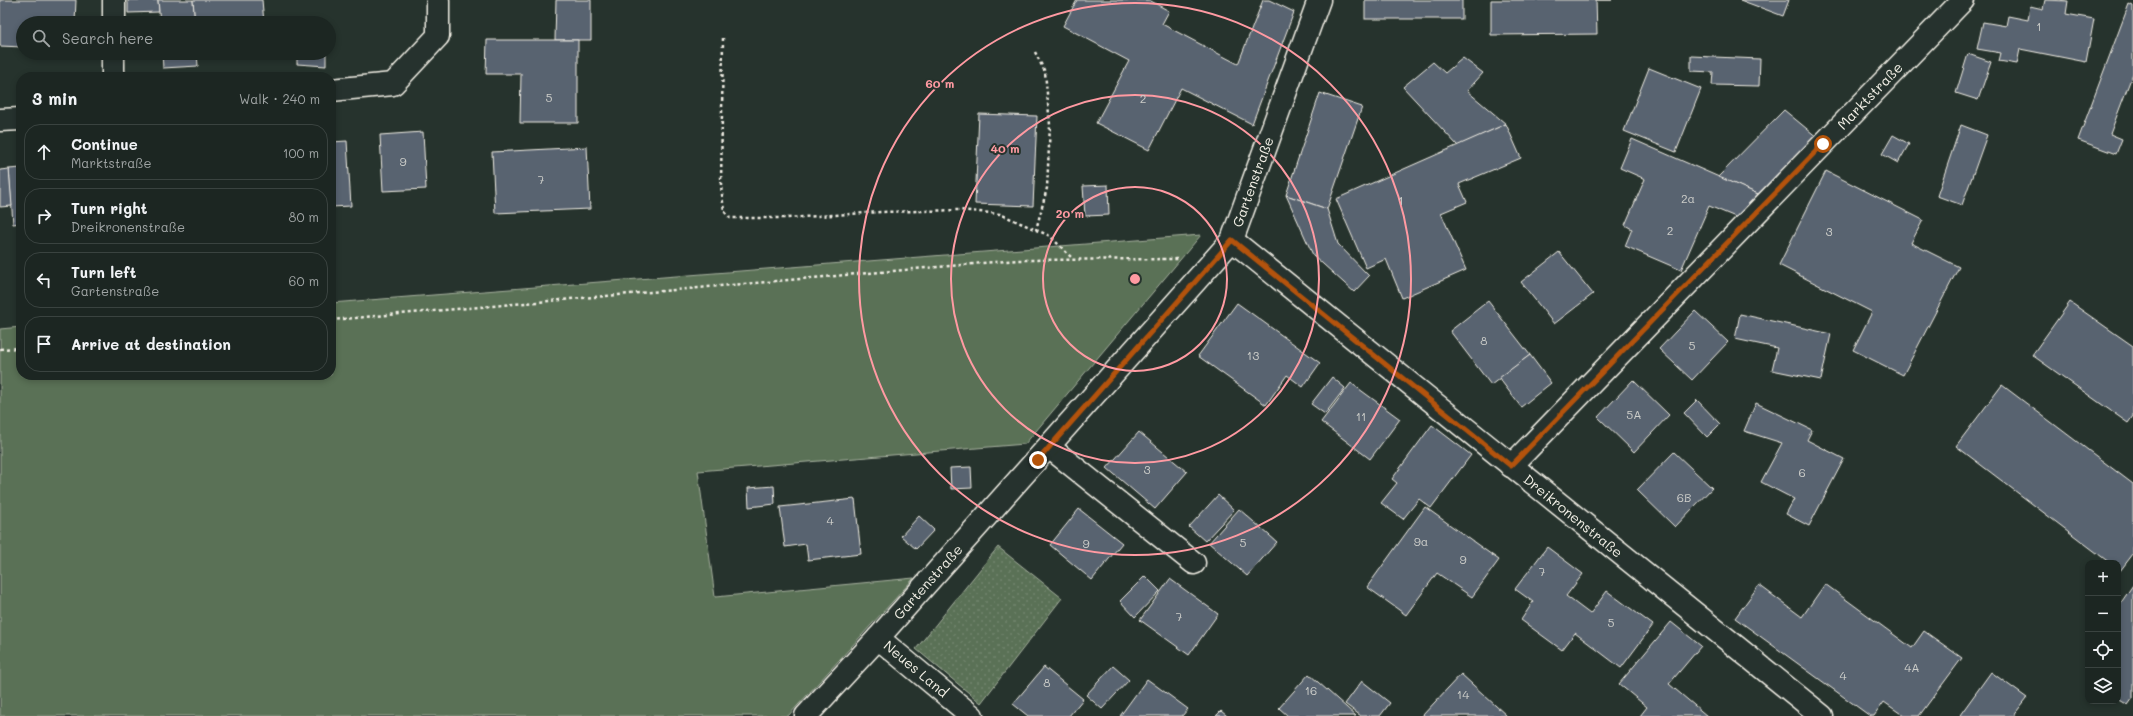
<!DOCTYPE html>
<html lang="en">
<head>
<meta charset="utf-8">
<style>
  body { margin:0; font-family:Mali,sans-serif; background:#29322f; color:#f1f3f6 }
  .controls { position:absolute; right:12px; bottom:12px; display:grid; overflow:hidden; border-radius:8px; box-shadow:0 2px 6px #0003 }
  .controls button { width:36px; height:36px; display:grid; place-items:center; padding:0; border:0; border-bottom:1px solid #3a4340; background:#1c2622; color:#f1f3f6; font:20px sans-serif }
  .stop { position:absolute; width:12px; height:12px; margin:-9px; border:3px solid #b45309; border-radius:50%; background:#fff }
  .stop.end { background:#b45309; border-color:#fff; box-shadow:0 1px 4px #0008 }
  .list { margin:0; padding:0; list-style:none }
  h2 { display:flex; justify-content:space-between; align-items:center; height:52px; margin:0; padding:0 16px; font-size:17px }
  h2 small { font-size:13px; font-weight:400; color:#a0a5a5 }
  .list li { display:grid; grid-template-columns:26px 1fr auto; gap:12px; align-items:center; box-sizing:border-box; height:56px; margin:0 8px 8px; padding:0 8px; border:1px solid #3a4340; border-radius:16px }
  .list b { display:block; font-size:15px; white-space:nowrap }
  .list p { margin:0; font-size:13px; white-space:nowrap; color:#a0a5a5 }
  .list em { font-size:13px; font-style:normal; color:#a0a5a5 }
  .icon { flex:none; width:22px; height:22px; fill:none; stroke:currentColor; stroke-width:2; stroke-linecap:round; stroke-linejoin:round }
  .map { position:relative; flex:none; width:2133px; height:716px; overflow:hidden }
  .search { position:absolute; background:#1c2622; box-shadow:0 2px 6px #0003; left:16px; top:16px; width:320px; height:44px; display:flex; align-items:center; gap:10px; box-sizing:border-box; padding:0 14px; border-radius:22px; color:#a0a5a5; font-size:15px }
  .panel { position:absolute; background:#1c2622; box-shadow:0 2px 6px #0003; left:16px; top:72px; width:320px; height:308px; border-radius:16px }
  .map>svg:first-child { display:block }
  .grass { fill:#5a7156; stroke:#a7b19f }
  .park { fill:url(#park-dots); stroke:#a7b19f }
  .building { fill:#596370; stroke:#f4f1e8 }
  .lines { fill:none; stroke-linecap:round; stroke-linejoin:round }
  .street-casing { stroke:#f4f1e8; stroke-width:25 }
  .path { stroke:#f4f1e8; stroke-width:2.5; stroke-dasharray:3 3; stroke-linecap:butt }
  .street { stroke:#26332d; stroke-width:22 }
  .route { stroke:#b45309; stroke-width:5 }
  .ring { fill:none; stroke:#ff9aa2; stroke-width:2 }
  .labels { text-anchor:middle; stroke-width:4; stroke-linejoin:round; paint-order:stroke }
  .number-label { font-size:12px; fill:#cdceca }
  .street-label { font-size:14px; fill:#f4f1e8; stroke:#26332d }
  .centre { fill:#ff9aa2; stroke:#26332d; stroke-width:2 }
  .ring-label { font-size:12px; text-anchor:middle; font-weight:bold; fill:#ff9aa2; stroke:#26332d; stroke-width:4; stroke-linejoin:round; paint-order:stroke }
</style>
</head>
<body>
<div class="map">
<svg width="2133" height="716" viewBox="0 0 2133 716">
  <defs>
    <pattern id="park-dots" width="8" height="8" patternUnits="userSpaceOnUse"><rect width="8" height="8" fill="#5a7156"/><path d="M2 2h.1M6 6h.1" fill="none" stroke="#72866e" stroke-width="1.8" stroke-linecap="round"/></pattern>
  </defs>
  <rect width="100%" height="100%" fill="#26332d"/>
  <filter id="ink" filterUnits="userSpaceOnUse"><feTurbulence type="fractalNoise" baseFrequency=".025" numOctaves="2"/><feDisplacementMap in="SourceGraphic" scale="8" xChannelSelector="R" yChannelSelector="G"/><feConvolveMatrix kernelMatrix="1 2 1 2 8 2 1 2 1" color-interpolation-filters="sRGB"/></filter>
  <g filter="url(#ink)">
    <path class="grass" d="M1201 235 1025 444 698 471 715 597 914 578 788 716H0V329L21 327V375H331V303Z"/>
    <path class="park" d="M998 547 1062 598 981 703 916 649Z"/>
    <g class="building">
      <path d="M0 0H76L75 23H23V47L0 46Z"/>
      <path d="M128 0H158L159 12 128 13Z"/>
      <path d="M158 0H193L195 23H160Z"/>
      <path d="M193 0H262L264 23H195Z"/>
      <path d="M556 0H591V40H555Z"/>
      <path d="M1077 0H1149L1169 11 1162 24 1238 64 1263 0H1269L1294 12 1252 124 1181 88 1149 150 1096 123 1129 61 1063 26Z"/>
      <rect x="1365" y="0" width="97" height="19"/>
      <path d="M1491 0H1612H1596L1597 34 1491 35Z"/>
      <path d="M1740 0H1789L1783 16Z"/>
      <path d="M2045 0 2068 1 2066 14 2094 19 2086 62 2020 49 2017 64 1999 61 2001 53 1977 49 1983 22 2006 26 2008 16 2028 20 2030 6 2043 9Z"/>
      <path d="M2129 4 2133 6V73L2110 134 2122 139 2116 154 2078 140Z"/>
      <path d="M487 40H578V123H520L521 74H486Z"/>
      <path d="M162 53H197L198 66 163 68Z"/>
      <path d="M297 53H326V66L297 64Z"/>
      <path d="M1968 54 1991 62 1978 100 1956 93Z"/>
      <path d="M1691 56 1760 59 1759 86 1712 85 1713 72 1691 71Z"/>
      <path d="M1463 58 1483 73 1467 91 1506 124 1458 146 1403 87 1433 62 1445 73Z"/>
      <path d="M1649 68 1701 89 1676 152 1624 131Z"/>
      <path d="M1320 93 1362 107 1327 209 1286 195Z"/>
      <path d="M1784 110 1818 138 1758 194 1718 177Z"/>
      <path d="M979 114 1037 116 1033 206 975 204Z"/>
      <path d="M1506 124 1521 158 1459 184 1467 202 1441 213 1466 270 1402 298 1386 259 1366 268 1336 199Z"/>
      <path d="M1961 125 1987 135 1962 205 1937 196Z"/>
      <path d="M423 132 426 189 383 191 380 135Z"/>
      <path d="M1893 135 1909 144 1898 163 1882 154Z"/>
      <path d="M1632 139 1758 194 1738 218 1709 206 1681 270 1625 246 1632 229 1625 225 1645 179 1620 168Z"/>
      <path d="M347 141 351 206 331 207V142Z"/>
      <path d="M587 147 590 209 495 213 492 152Z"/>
      <path d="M21 168V223L13 224 9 169Z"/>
      <path d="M9 169 12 206 0 207V170Z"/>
      <path d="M1826 171 1923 220 1911 243 1959 267 1903 375 1853 350 1872 312 1779 265Z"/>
      <path d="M1108 185 1109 215 1085 216 1083 186Z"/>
      <path d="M1286 195 1327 209 1338 244 1369 276 1354 292 1313 255Z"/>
      <path d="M1559 252 1593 294 1554 324 1521 282Z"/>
      <path d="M1488 301 1530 355 1491 385 1450 331Z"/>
      <path d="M2070 302 2133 346V416L2128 423 2032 355Z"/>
      <path d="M1237 303 1320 363 1303 387 1287 375 1266 405 1198 356Z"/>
      <path d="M1695 311 1728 342 1692 380 1659 349Z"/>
      <path d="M1740 314 1831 334 1821 380 1772 370 1777 348 1735 339Z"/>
      <path d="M1530 355 1551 383 1521 407 1499 378Z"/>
      <path d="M1332 377 1345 388 1325 414 1311 404Z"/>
      <path d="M1633 380 1669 415 1634 452 1598 417Z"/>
      <path d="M1351 383 1400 419 1370 459 1321 422Z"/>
      <path d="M2002 385 2133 484V554L2120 571 2118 569V563H2110L1956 446Z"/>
      <path d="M1697 400 1720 424 1707 437 1684 413Z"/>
      <path d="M1756 403 1812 430 1807 440 1844 459 1809 526 1786 514 1794 499 1761 482 1782 443 1744 431Z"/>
      <path d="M1432 425 1471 455 1431 508 1419 499 1403 519 1381 503 1397 483 1392 479Z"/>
      <path d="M1139 432 1187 472 1155 509 1107 468Z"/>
      <path d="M1674 452 1712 488 1675 527 1637 490Z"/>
      <path d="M971 467 972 488 951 489 950 468Z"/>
      <path d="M774 486 775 504 749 507 748 488Z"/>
      <path d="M1218 495 1234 510 1205 541 1189 527Z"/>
      <path d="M855 499 861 554 808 560 806 544 785 547 780 507Z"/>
      <path d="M1425 507 1499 560 1472 597 1437 573 1406 615 1367 587Z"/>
      <path d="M1079 509 1122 543 1092 580 1050 545Z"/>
      <path d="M1239 509 1277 542 1247 576 1209 543Z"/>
      <path d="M919 516 934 530 916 549 901 536Z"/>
      <path d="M1547 547 1583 574 1566 596 1590 614 1607 591 1653 625 1621 668 1575 633 1562 650 1521 620 1533 602 1515 589Z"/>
      <path d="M1145 576 1160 591 1135 617 1120 601Z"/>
      <path d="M1170 579 1218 614 1189 655 1140 620Z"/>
      <path d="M1825 584 1912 648 1924 631 1962 658 1919 716H1904L1884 702 1874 716H1870L1735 618 1759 585 1802 617Z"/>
      <path d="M2133 585V698L2128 705 2118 699V607Z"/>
      <path d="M1671 622 1701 646 1669 684 1707 716H1640L1647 707 1619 684Z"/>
      <path d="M1113 666 1129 680 1102 709 1086 695Z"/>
      <path d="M1044 667 1083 699 1069 716H1028L1013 704Z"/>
      <path d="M1991 672 2027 698 2013 716H1962L1960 715Z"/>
      <path d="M1309 674 1356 716H1288L1279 708Z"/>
      <path d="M1461 674 1507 716H1422Z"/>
      <path d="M1147 679 1188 709 1182 716H1120Z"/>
      <path d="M1362 681 1390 703 1380 716H1361L1345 704Z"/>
      <path d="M1221 711 1227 716H1216Z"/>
    </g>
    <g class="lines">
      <defs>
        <g id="street">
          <path d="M114 23V0"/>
          <path d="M113 77V53"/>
          <path d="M331 90 393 84 438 36V0"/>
          <path d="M0 120 21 119"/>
          <path d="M1232 240 1822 716"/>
          <path d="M1049 447 1194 563"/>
          <path d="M1511 466 1963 0"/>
          <path d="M878 638 972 716"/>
          <path d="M806 716 878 638 1232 240 1319 0"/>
        </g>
      </defs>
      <use href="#street" class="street-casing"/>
      <g class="path">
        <path d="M723 38 721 186 724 211 730 218H787L881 212 960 210 1000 214 1050 236 1073 259"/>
        <path d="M1035 52 1045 72 1050 125 1047 188 1036 230"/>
        <path d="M331 320 1018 260 1178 259"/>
        <path d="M0 349 21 348"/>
      </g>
      <use href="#street" class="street"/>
    </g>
  </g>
  <g class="lines" filter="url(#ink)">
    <path class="route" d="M1038 460 1232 240 1511 466 1823 144"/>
  </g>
  <g class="ring">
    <circle cx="1135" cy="279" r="92"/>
    <circle cx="1135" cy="279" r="184"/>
    <circle cx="1135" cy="279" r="276"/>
  </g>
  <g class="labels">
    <g class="number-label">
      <text x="2039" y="31">1</text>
      <text x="549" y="102">5</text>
      <text x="1143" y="103">2</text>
      <text x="403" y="166">9</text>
      <text x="541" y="184">7</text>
      <text x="1688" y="203">2a</text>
      <text x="1401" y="205">1</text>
      <text x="1670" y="235">2</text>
      <text x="1829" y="236">3</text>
      <text x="1484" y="345">8</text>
      <text x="1692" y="350">5</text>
      <text x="1253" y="360">13</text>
      <text x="1634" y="419">5A</text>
      <text x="1361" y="421">11</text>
      <text x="1147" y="474">3</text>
      <text x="1802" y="477">6</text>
      <text x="1684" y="502">6B</text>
      <text x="830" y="525">4</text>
      <text x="1421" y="546">9a</text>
      <text x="1243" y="547">5</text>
      <text x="1086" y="548">9</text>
      <text x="1463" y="564">9</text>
      <text x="1542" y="576">7</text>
      <text x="1179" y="621">7</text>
      <text x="1611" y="627">5</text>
      <text x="1912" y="672">4A</text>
      <text x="1843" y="680">4</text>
      <text x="1047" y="687">8</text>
      <text x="1311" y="695">16</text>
      <text x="1463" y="699">14</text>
    </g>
    <g class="street-label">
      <text transform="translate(1870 96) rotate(-46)" y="5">Marktstraße</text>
      <text transform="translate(1253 182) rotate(-70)" y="5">Gartenstraße</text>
      <text transform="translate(1573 516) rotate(39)" y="5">Dreikronenstraße</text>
      <text transform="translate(928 582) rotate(-48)" y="5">Gartenstraße</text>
      <text transform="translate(916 669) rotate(40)" y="5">Neues Land</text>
    </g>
  </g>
  <circle cx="1135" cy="279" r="6" class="centre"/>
  <g class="ring-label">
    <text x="940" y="88">60 m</text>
    <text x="1005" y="153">40 m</text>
    <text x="1070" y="218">20 m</text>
  </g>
</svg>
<div class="controls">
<button>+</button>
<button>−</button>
<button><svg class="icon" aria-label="locate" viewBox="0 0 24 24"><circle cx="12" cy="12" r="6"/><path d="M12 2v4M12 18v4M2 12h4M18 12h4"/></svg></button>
<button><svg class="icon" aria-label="layers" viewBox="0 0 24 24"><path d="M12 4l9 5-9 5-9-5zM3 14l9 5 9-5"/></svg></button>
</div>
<div class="stop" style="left:1823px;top:144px"></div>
<div class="stop end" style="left:1038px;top:460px"></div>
<div class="search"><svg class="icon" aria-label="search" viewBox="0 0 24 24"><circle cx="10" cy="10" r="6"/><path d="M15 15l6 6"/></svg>Search here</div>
<section class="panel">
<h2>3 min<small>Walk · 240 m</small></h2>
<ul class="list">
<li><svg class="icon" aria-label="ahead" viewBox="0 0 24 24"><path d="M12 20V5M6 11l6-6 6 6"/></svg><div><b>Continue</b><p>Marktstraße</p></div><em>100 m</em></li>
<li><svg class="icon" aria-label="right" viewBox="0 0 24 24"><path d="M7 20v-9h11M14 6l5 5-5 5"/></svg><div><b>Turn right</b><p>Dreikronenstraße</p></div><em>80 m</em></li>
<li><svg class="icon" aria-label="left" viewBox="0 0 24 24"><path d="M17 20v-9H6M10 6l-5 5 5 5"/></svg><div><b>Turn left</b><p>Gartenstraße</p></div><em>60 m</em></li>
<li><svg class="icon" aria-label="arrive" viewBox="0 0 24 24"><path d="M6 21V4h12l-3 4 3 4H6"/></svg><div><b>Arrive at destination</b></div></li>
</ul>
</section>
</div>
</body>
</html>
